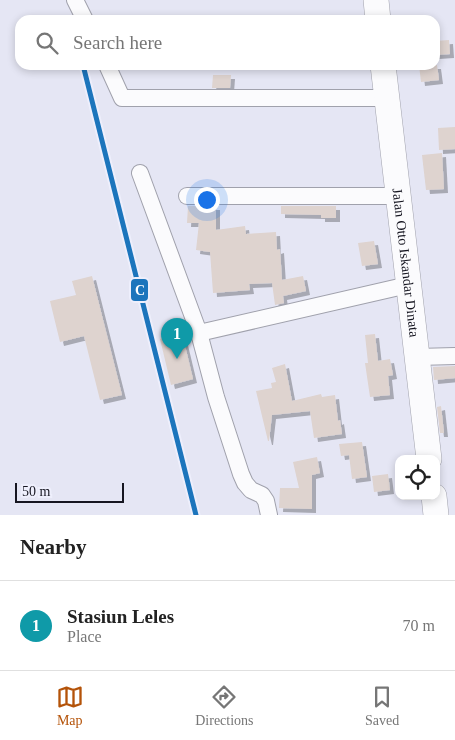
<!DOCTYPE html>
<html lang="en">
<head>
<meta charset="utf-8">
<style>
  body { margin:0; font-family:"Times New Roman",serif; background:#f6f6f6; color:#222 }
  .controls { position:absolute; right:15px; bottom:15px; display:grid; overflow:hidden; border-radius:10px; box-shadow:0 2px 8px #0003 }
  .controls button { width:45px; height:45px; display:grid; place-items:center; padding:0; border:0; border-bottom:1px solid #e0e0e0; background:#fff; color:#222; font:25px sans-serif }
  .scale { position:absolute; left:15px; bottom:12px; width:109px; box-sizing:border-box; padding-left:5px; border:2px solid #161621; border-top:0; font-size:14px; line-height:18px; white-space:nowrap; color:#161621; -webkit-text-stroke:4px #eeeffc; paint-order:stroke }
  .you { position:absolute; left:206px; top:199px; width:18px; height:18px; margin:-12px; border:4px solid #fff; border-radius:50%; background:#1a73e8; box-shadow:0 0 0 8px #1a73e833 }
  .badge { display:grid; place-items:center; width:32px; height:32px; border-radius:50%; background:#b45309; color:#fff; font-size:16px; font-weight:700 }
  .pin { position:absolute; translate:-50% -41px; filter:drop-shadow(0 1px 2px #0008) }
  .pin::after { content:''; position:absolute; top:26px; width:18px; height:15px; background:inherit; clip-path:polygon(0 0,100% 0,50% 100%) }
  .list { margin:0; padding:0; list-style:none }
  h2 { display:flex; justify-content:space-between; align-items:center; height:65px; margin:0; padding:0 20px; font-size:21px }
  h2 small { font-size:16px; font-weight:400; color:#767676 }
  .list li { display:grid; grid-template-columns:32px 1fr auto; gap:15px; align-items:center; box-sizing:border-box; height:90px; padding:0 20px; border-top:1px solid #e0e0e0 }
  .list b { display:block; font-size:19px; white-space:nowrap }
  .list p { margin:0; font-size:16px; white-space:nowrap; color:#767676 }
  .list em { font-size:16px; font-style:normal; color:#767676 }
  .icon { flex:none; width:28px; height:28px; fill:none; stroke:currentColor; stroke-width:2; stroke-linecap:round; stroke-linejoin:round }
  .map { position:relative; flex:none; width:455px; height:515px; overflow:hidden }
  .search { position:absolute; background:#fff; box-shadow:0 2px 8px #0003; left:15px; right:15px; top:15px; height:55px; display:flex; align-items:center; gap:12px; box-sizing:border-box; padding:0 18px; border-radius:15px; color:#767676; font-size:19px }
  .sheet { height:155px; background:#fff }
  nav { display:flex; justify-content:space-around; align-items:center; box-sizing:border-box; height:70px; border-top:1px solid #e0e0e0; background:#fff; font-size:14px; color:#767676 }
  nav a { display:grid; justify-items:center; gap:2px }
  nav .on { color:#b45309 }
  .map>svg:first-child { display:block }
  .building { fill:#ded3cf; filter:url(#shadow) }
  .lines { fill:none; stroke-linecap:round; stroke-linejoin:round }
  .minor-casing { stroke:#a0a1ac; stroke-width:18 }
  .primary-casing { stroke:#a0a1ac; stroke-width:26 }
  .minor { stroke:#fbfbfd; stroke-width:16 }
  .primary { stroke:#fbfbfd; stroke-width:25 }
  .rail-1-casing { stroke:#eeeffc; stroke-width:9 }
  .rail-1 { stroke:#1c75bc; stroke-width:5 }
  .labels { text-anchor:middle; stroke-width:4; stroke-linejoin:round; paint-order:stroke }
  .street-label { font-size:14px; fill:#161621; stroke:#eeeffc }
  .line-badge { stroke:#eeeffc; stroke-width:2 }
  .badge-label { font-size:14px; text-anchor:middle; font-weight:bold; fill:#fff }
</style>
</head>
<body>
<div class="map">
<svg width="455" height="515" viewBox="0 0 455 515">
  <defs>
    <filter id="shadow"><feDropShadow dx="4" dy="4" stdDeviation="0" flood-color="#0004"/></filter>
  </defs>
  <rect width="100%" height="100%" fill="#e5e6f4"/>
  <g class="building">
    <path d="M449 40 450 54 435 55V41Z"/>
    <path d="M419 65H437L439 80 421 82Z"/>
    <path d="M213 75H231L230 88H212Z"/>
    <path d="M455 127V149L439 150 438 128Z"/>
    <path d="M442 153 444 189 426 190 422 155Z"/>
    <path d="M188 206H216V230L245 226 246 234 276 232 277 250 280 249 282 280 303 276 306 291 283 296 284 303 275 305 272 283 249 284 250 290 213 293 210 252 196 250 199 223H187Z"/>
    <path d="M281 206H336V218H321V215L281 214Z"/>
    <path d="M374 241 378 264 362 266 358 243Z"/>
    <path d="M92 276 122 395 100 400 84 336 60 342 50 301 76 295 72 281Z"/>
    <path d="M182 333 193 379 171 385 160 339Z"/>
    <path d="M375 334 378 361 390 359 393 375 388 376 390 395 370 397 365 363H368L365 335Z"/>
    <path d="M285 364 292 401 321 394 322 397 335 395 338 421 340 420 342 434 314 438 310 411 272 415 269 441H268L256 391 272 388 271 383 276 382 272 368Z"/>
    <path d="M455 366V378L434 380 433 367Z"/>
    <path d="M441 406 444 433H440L437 407Z"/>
    <path d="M362 442 367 477 352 479 349 455 341 456 339 444Z"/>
    <path d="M317 457 320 473 312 475V509L279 508 280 488H299L293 462Z"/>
    <path d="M388 474 390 490 374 492 372 476Z"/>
  </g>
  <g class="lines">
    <defs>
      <g id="minor">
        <path d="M75 0 85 20"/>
        <path d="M107 65 122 98H387"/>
        <path d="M140 173 199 333 408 285"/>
        <path d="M187 196H398"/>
        <path d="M199 333 216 397 241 474 245 483 251 490 262 495 266 501 269 515"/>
        <path d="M417 357 455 356"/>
      </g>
      <g id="primary">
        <path d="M376 0 378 20"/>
        <path id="s1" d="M383 65 429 459"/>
        <path d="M434 496 436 515"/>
      </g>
    </defs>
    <use href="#minor" class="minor-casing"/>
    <use href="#primary" class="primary-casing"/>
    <use href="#minor" class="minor"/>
    <use href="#primary" class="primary"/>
    <defs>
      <path id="rail-1" d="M83 65 196 515"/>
    </defs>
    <use href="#rail-1" class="rail-1-casing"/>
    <use href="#rail-1" class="rail-1"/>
  </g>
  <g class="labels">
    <g class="street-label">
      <text dy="5" stroke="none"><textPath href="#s1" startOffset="199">Jalan Otto Iskandar Dinata</textPath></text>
    </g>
  </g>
  <rect class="line-badge" x="130" y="278" width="19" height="24" rx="5" fill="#1c75bc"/>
  <g class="badge-label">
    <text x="140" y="295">C</text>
  </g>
</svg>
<div class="controls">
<button><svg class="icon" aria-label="locate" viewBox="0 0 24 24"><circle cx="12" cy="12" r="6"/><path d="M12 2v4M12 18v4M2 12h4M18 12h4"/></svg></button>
</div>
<div class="scale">50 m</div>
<div class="you"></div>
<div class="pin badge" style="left:177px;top:359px;background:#0f9aa8">1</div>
<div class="search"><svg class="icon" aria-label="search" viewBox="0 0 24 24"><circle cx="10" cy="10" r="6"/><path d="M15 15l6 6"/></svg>Search here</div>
</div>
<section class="sheet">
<h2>Nearby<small></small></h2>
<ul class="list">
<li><span class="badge" style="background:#0f9aa8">1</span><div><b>Stasiun Leles</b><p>Place</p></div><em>70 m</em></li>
</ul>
</section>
<nav>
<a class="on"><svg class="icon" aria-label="map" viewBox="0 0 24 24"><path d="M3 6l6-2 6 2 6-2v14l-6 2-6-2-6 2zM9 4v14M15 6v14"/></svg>Map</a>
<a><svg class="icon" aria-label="directions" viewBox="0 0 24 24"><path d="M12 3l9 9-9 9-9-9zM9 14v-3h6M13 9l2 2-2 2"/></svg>Directions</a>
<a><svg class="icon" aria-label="saved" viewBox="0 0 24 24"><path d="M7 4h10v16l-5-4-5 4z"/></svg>Saved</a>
</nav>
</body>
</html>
